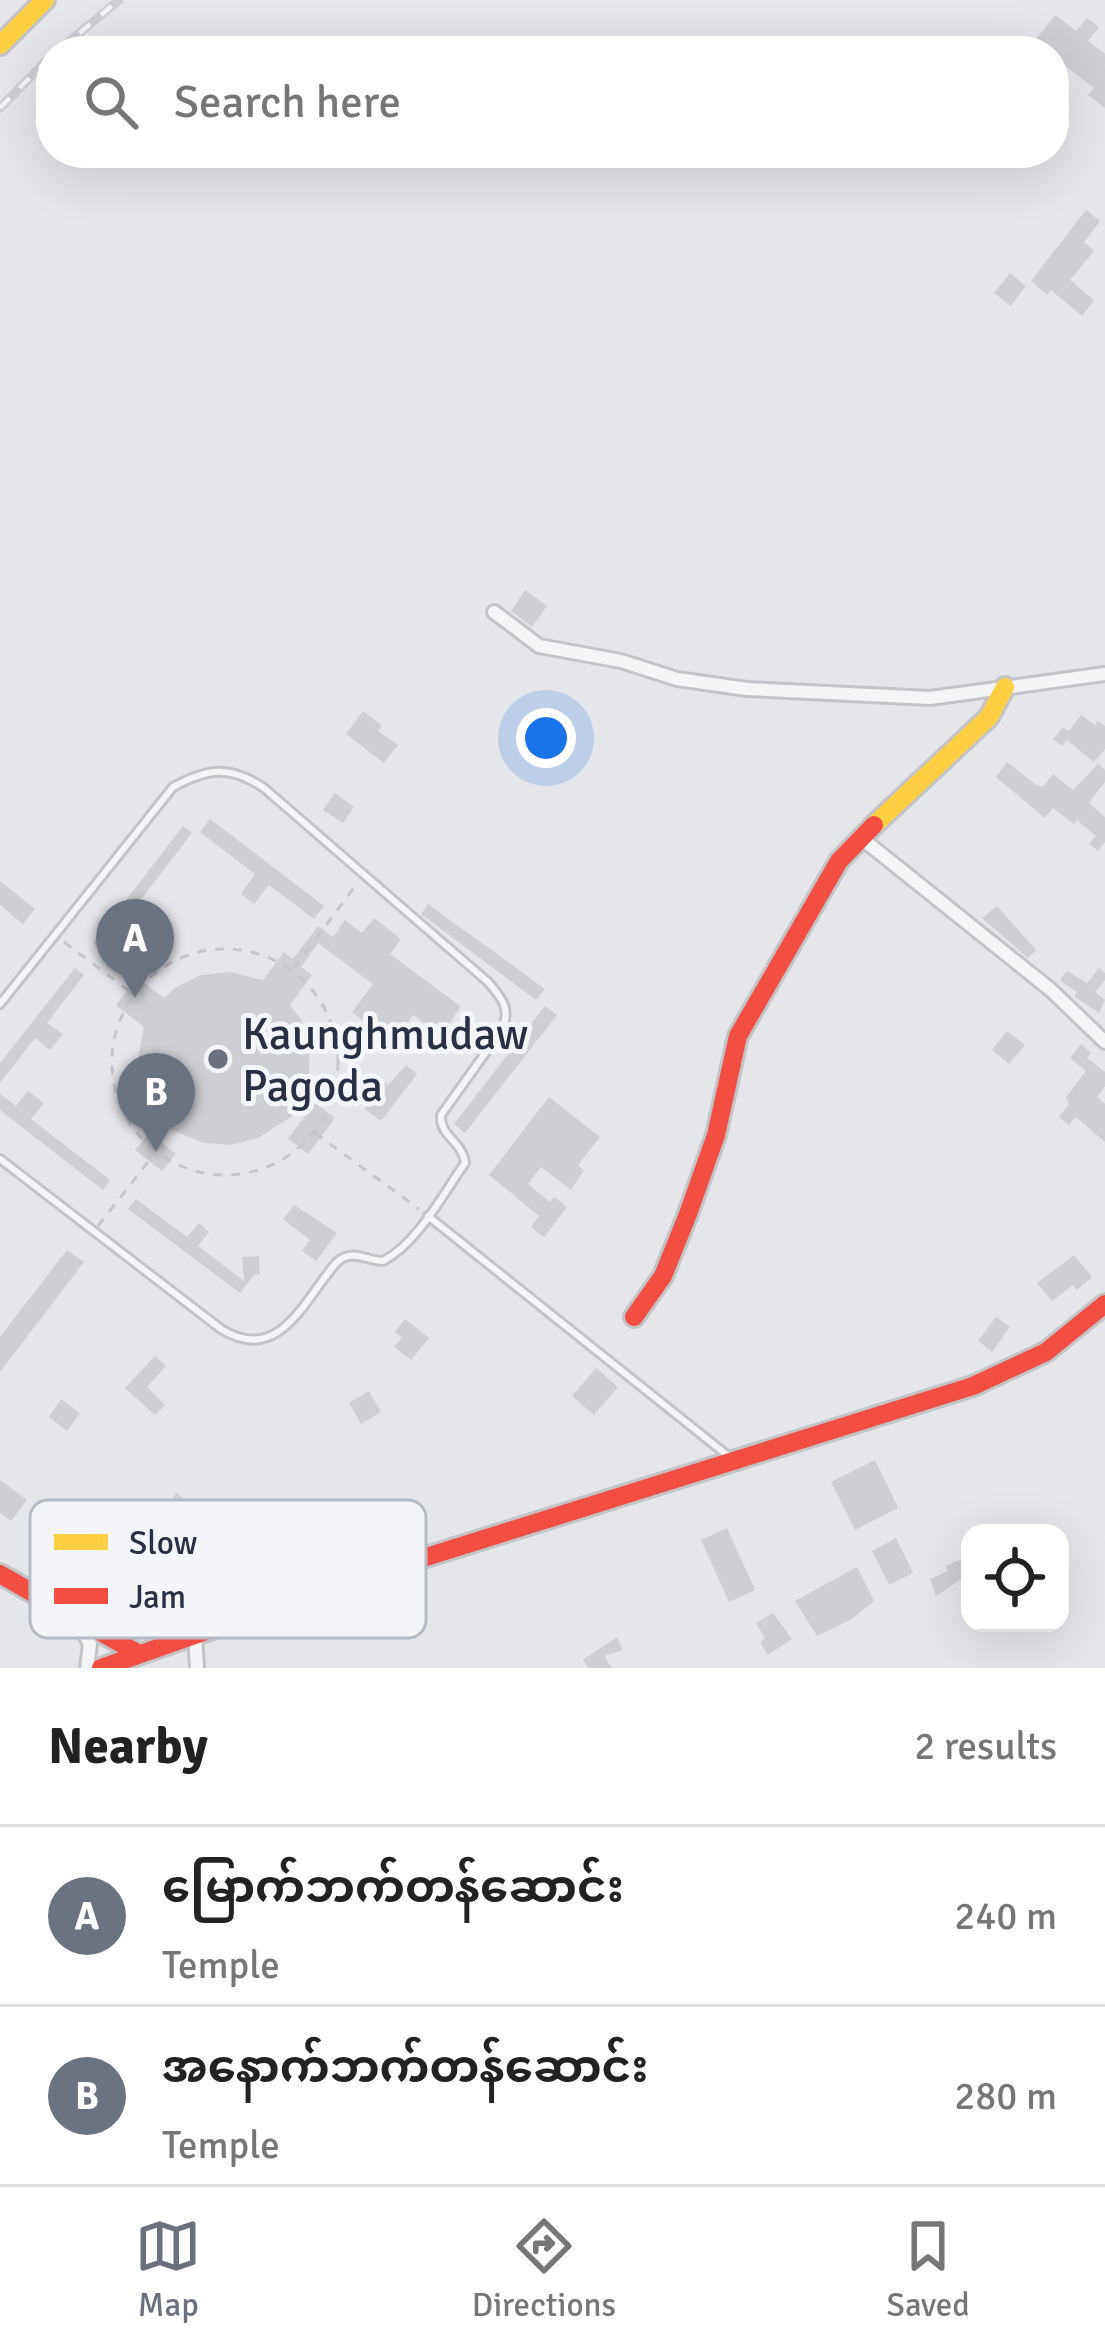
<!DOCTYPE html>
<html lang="en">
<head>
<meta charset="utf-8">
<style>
  body { margin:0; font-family:Signika,"Noto Sans Myanmar",sans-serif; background:#f6f6f6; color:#222 }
  .controls { position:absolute; right:36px; bottom:36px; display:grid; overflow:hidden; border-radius:24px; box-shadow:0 12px 48px #0002 }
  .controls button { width:108px; height:108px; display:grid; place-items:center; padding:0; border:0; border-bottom:3px solid #e0e0e0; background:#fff; color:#222; font:60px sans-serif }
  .you { position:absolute; left:546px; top:738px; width:42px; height:42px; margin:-30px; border:9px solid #fff; border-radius:50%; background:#1a73e8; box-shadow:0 0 0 18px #1a73e833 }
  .badge { display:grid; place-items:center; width:78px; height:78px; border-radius:50%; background:#6b707f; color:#fff; font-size:39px; font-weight:700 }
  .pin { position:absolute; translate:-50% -99px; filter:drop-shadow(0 3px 6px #0008) }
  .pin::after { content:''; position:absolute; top:63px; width:42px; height:36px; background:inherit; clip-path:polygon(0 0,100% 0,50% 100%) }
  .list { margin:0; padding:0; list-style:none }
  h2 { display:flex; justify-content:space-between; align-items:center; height:156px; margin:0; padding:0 48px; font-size:51px }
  h2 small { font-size:39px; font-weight:400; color:#767676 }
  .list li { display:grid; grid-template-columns:78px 1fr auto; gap:36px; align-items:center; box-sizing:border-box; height:180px; padding:0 48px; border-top:3px solid #e0e0e0 }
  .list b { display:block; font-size:45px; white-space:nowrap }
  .list p { margin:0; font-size:39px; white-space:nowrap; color:#767676 }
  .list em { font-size:39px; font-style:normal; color:#767676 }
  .icon { flex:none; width:66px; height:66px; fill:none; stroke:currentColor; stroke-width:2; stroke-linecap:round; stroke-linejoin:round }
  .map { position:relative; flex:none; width:1105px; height:1668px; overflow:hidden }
  .search { position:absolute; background:#fff; box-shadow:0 12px 48px #0002; left:36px; right:36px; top:36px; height:132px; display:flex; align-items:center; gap:30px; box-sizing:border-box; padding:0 42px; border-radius:48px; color:#767676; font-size:45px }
  .sheet { height:516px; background:#fff }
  nav { display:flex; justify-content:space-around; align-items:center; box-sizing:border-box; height:168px; border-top:3px solid #e0e0e0; background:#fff; font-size:33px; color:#767676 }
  nav a { display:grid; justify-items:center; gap:6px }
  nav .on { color:#6b707f }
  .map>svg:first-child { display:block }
  .building { fill:#cdcfd3 }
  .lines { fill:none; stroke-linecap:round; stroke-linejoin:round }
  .lane-casing { stroke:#c3c4c8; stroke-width:12 }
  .street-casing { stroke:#c3c4c8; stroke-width:18 }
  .slow-casing { stroke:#c3c4c8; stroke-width:24 }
  .jam-casing { stroke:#c3c4c8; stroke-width:24 }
  .path { stroke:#c6c7cd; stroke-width:3; stroke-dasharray:9 9; stroke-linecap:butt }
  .lane { stroke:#f4f5f7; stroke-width:6 }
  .street { stroke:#f4f5f7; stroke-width:12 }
  .slow { stroke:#ffcf43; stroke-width:18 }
  .jam { stroke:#f24e42; stroke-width:18 }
  .rail-casing { stroke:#cdced2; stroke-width:9 }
  .rail { stroke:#f3f5f9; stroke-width:4.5; stroke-dasharray:14; stroke-linecap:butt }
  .poi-dot { fill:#6b707f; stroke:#f3f5f9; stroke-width:4.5 }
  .labels { text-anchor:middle; stroke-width:10; stroke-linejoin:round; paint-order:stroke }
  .poi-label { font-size:45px; fill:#293046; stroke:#f3f5f9; text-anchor:start }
  .key { fill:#f3f5f9; stroke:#b6bac3; stroke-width:3 }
  .key-label { font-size:33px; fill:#293046 }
</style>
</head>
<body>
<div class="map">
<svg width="1105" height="1668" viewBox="0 0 1105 1668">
  <rect width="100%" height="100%" fill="#e5e6ea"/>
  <g class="building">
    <path d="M1055 15 1076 31 1087 18 1099 27 1088 41 1105 54V108L1088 95 1094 88 1054 57V51H1046L1034 42Z"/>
    <path d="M1086 210 1100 221 1084 242 1094 251 1070 280 1094 300 1082 316 1051 290 1047 295 1031 281Z"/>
    <path d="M1010 273 1026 286 1011 306 994 293Z"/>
    <path d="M525 590 547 606 532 627 511 611Z"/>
    <path d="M363 711 382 726 378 731 398 745 384 763 346 734Z"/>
    <path d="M1081 715 1095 725 1098 721 1105 726V749L1094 762 1067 740 1062 746 1053 739 1063 727 1069 731Z"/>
    <path d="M1007 762 1036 785 1043 787 1053 774 1073 790 1098 764 1105 770V782L1089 803 1105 817V842L1098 851 1089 844 1096 836 1077 820 1074 824 1053 808 1045 818 996 777Z"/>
    <path d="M335 793 354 807 343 823 323 810Z"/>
    <path d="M210 819 324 906 314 919 269 885 254 904 241 894 255 874 200 832Z"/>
    <path d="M183 826 192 833 102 950 93 943Z"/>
    <path d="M0 881 35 909 23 924 0 905Z"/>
    <path d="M428 904 545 989 536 1000 421 914Z"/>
    <path d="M997 906 1036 950 1028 958 982 918Z"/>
    <path d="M374 918 401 939 390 954 460 1006 446 1031 427 1034 426 1024 413 1015 397 1038 383 1028 379 1033 352 1012 373 984 318 943 301 967 312 975 290 1005 301 1019 310 1046 309 1075 302 1094 314 1102 258 1138 231 1145 204 1143 164 1127 143 1090 137 1063 144 1027 116 1005 138 978 164 998 175 988 201 975 230 972 263 980 284 952 293 959 318 926 333 937 345 920 362 933Z"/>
    <path d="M75 968 84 975 47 1023 63 1034 50 1050 35 1038 0 1083V1063Z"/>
    <path d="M1099 968 1105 973V980L1095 992 1105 1000 1099 1013 1074 996 1077 992 1060 980 1067 971 1087 983Z"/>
    <path d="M545 1006 557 1015 465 1133 454 1124Z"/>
    <path d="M1007 1031 1025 1045 1009 1064 992 1050Z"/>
    <path d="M1081 1044 1091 1053 1087 1058 1105 1072V1086L1097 1097 1105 1104V1142L1076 1117 1069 1125 1059 1117 1069 1104 1066 1097 1086 1071 1070 1058Z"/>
    <path d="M406 1065 417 1074 381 1121 365 1109 385 1082 388 1085Z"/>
    <path d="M28 1091 44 1103 31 1119 110 1180 103 1190 0 1110V1094L16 1106Z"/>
    <path d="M549 1097 600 1137 578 1165 584 1170 571 1190 541 1167 528 1184 550 1202 554 1197 567 1207 544 1237 531 1227 539 1216 489 1175Z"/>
    <path d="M315 1103 335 1118 308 1154 288 1139Z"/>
    <path d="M149 1133 176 1154 162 1171 135 1150Z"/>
    <path d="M136 1199 187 1237 199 1223 209 1232 198 1246 244 1281 242 1257 259 1256 260 1274 254 1275 240 1293 128 1209Z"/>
    <path d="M294 1205 337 1233 316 1261 302 1251 310 1240 283 1219Z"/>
    <path d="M67 1250 84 1262 0 1372V1337Z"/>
    <path d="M1074 1255 1092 1277 1077 1290 1073 1285 1052 1301 1037 1283Z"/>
    <path d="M996 1317 1010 1327 992 1352 978 1341Z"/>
    <path d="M405 1319 429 1338 411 1360 394 1347 402 1338 395 1332Z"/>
    <path d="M155 1356 166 1366 147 1387 165 1405 155 1415 125 1388Z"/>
    <path d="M596 1368 618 1387 594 1415 572 1396Z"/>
    <path d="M369 1391 381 1412 361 1424 349 1403Z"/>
    <path d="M61 1399 80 1413 67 1431 49 1417Z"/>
    <path d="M875 1460 898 1508 855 1530 831 1482Z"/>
    <path d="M0 1480 27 1500 11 1521 0 1513Z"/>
    <path d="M176 1493 191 1504 166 1533 157 1527Z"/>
    <path d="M727 1528 755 1590 729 1602 701 1540Z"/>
    <path d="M896 1538 913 1573 889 1585 872 1551Z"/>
    <path d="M970 1556V1573L936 1596 930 1579 948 1571 945 1566Z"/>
    <path d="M857 1567 874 1601 852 1619 817 1636 795 1601Z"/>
    <path d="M773 1613 792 1639 768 1655 760 1642 765 1638 756 1623Z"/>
    <path d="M617 1637 623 1650 604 1656 612 1668H588L583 1660Z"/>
  </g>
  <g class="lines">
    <defs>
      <g id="lane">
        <path d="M0 1004 173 787C208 768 230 765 264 788L488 982C502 998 512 1010 501 1031L441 1115C439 1136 463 1142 465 1163 443 1194 417 1244 383 1261 370 1261 357 1252 345 1257 336 1260 331 1270 325 1277 297 1315 272 1361 221 1329L0 1159"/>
        <path d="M428 1216 727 1455"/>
      </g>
      <g id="street">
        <path d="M494 612 539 646 621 661 677 679 747 689 930 698 1105 674"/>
        <path d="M860 837 1051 990 1105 1042"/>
        <path d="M77 1619 90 1644 87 1668"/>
        <path d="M195 1634 197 1668"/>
      </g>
      <g id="slow">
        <path d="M0 45 45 0"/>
        <path d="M874 825 989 717 1005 687"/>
      </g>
      <g id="jam">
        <path d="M634 1317 663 1276 688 1214 716 1135 738 1036 839 861 874 825"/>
        <path d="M0 1574 139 1654"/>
        <path d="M101 1668 343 1583 973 1386 1046 1352 1105 1304"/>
      </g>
    </defs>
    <use href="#lane" class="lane-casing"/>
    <use href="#street" class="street-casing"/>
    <use href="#slow" class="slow-casing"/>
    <use href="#jam" class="jam-casing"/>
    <g class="path">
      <path d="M64 942 133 994"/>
      <circle cx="225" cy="1062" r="113"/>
      <path d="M294 968 356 885"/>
      <path d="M315 1133 419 1209"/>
      <path d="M98 1226 155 1153"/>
    </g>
    <use href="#lane" class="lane"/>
    <use href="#street" class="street"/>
    <use href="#slow" class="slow"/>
    <use href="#jam" class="jam"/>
    <defs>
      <g id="rail">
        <path d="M58 51 119 0"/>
        <path d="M0 108 51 56"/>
      </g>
    </defs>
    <use href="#rail" class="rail-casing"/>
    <use href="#rail" class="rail"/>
  </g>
  <circle class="poi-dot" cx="218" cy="1059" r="12"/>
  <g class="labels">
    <g class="poi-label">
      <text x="242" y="1049">Kaunghmudaw<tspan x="242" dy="52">Pagoda</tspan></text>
    </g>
  </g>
  <rect x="30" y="1500" width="396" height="138" rx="18" class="key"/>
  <rect x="54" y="1534" width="54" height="16" fill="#ffcf43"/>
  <rect x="54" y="1588" width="54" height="16" fill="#f24e42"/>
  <g class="key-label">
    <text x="129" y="1554">Slow</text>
    <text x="129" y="1608">Jam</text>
  </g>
</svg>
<div class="controls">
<button><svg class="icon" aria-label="locate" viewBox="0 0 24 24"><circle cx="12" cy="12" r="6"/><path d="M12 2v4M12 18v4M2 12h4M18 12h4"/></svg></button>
</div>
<div class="you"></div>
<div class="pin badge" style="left:135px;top:998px;background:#6b7280">A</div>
<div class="pin badge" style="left:156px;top:1152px;background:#6b7280">B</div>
<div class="search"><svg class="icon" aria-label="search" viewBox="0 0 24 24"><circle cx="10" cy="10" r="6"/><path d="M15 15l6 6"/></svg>Search here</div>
</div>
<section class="sheet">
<h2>Nearby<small>2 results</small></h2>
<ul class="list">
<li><span class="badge" style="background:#6b7280">A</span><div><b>မြောက်ဘက်တန်ဆောင်း</b><p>Temple</p></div><em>240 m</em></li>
<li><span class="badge" style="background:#6b7280">B</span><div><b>အနောက်ဘက်တန်ဆောင်း</b><p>Temple</p></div><em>280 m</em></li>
</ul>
</section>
<nav>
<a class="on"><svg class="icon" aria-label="map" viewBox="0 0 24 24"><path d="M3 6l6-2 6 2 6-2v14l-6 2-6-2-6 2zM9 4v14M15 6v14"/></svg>Map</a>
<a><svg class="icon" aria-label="directions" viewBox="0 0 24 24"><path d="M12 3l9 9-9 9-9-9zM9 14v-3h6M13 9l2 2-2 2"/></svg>Directions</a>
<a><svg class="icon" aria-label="saved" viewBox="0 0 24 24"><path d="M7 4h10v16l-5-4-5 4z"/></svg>Saved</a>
</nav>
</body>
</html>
